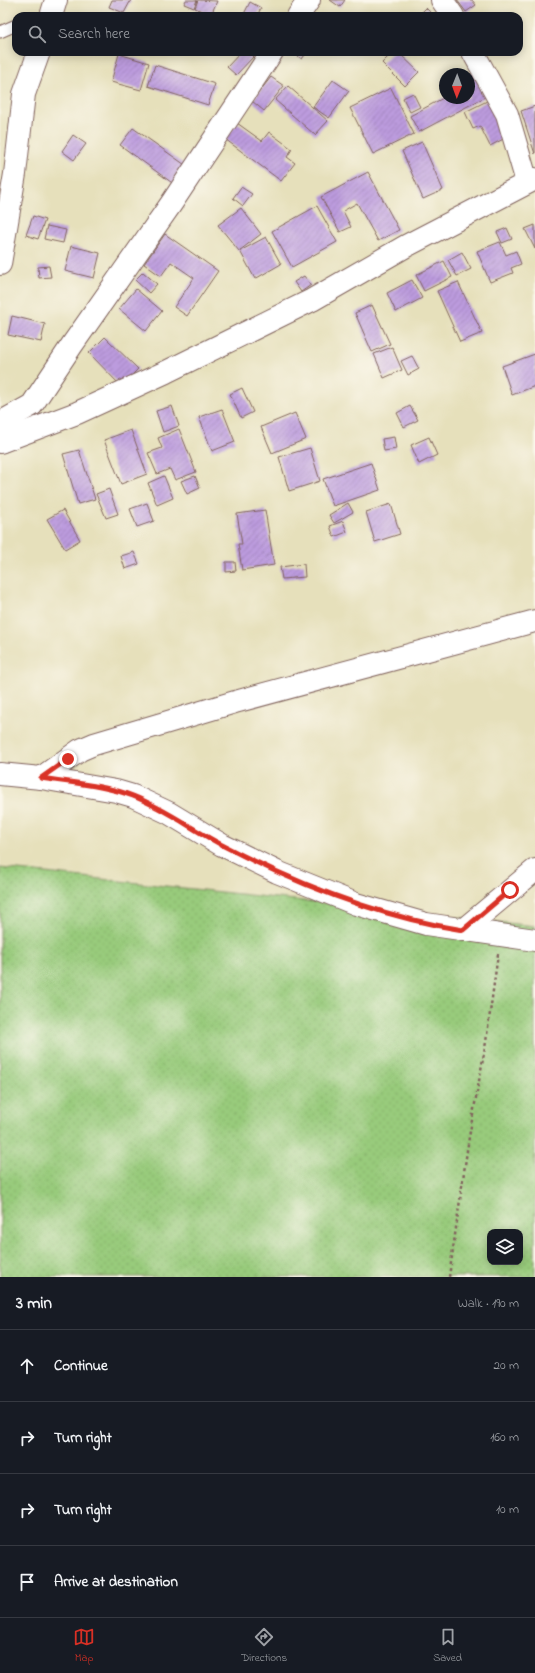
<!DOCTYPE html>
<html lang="en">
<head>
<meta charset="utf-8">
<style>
  body { margin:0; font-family:"Indie Flower",sans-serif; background:#20242c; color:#f1f3f6 }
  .controls { position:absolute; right:12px; bottom:12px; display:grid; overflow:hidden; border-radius:8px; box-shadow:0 2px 10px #0003 }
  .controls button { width:36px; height:36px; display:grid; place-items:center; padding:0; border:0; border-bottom:1px solid #363941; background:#171b24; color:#f1f3f6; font:20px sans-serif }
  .compass { position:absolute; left:439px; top:68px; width:36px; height:36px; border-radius:50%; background:#171b24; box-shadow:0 2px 10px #0003; rotate:181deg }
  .stop { position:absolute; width:12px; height:12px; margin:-9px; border:3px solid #d93025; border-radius:50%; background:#fff }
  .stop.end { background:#d93025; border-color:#fff; box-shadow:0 1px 4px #0008 }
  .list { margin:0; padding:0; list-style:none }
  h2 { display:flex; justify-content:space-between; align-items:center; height:52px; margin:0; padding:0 16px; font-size:17px }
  h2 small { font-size:13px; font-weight:400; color:#9ea1a6 }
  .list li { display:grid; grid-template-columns:26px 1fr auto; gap:12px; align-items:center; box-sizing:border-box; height:72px; padding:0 16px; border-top:1px solid #363941 }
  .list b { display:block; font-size:15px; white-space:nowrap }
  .list em { font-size:13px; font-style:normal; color:#9ea1a6 }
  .icon { flex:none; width:22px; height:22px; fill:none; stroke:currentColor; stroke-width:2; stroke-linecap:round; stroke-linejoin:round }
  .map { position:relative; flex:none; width:535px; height:1277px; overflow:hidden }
  .search { position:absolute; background:#171b24; box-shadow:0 2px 10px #0003; left:12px; right:12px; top:12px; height:44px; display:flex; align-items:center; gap:10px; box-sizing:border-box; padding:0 14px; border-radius:12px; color:#9ea1a6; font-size:15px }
  .sheet { height:340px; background:#171b24 }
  nav { display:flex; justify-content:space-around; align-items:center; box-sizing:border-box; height:56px; border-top:1px solid #363941; background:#171b24; font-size:11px; color:#9ea1a6 }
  nav a { display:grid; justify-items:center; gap:2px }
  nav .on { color:#d93025 }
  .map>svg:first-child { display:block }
  .green { fill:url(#green-dots); stroke:#717553; fill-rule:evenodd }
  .building { fill:url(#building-hatch) }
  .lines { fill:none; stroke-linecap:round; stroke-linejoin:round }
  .service-casing { stroke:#81635d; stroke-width:13 }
  .minor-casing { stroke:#81635d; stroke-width:24 }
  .secondary-casing { stroke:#81635d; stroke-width:24 }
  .path { stroke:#81635d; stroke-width:2.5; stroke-dasharray:3 3; stroke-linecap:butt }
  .service { stroke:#fff; stroke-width:11 }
  .minor { stroke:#fff; stroke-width:22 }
  .secondary { stroke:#fff; stroke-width:22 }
  .route { stroke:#d93025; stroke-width:5 }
</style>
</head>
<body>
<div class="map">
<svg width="535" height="1277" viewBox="0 0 535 1277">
  <defs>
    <pattern id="green-dots" width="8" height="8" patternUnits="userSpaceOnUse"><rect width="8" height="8" fill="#98cb7b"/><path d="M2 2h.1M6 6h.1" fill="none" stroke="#84ae6a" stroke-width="1.8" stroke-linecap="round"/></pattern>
    <pattern id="building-hatch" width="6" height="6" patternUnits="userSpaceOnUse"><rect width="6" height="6" fill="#bc9bde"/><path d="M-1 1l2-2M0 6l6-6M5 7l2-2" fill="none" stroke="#9b7eb4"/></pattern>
  </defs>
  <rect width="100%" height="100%" fill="#fbf7ec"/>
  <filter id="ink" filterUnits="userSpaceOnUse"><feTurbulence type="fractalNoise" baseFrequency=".025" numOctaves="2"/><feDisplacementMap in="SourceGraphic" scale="8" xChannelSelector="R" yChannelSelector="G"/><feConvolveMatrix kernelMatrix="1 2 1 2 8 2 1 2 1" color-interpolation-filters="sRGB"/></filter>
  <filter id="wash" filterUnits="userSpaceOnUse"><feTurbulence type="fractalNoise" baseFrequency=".012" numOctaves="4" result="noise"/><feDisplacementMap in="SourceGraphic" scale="16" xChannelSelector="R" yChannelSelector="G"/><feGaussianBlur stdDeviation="0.9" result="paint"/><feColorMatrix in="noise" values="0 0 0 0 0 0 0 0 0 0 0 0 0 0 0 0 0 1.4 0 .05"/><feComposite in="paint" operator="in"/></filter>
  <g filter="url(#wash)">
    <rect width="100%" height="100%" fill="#e6e0bb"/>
    <path class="green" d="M0 868 535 926V1277H0ZM490 1232H520V1262H490Z"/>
    <g id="blocks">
      <g class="building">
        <path d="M112 0H131L124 13 109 7Z"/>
        <path d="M186 0H197L194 8 184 4Z"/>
        <path d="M198 0 217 1 211 15 195 8Z"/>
        <path d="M330 0H345L340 7Z"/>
        <path d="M457 0H472L476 5 466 12Z"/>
        <path d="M250 2 261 8 257 16H243Z"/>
        <path d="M426 8 434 16H418Z"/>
        <path d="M241 52H250L254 56 236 75 227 67Z"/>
        <path d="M292 52H307L302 59Z"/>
        <path d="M393 52H398L419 72 405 86 382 63Z"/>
        <path d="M119 54 149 63 141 90 111 82Z"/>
        <path d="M155 65 215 84 208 105 148 86Z"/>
        <path d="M476 71 485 97 419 132 410 116 445 97V98H469V75Z"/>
        <path d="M271 77 284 86 264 111 252 101Z"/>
        <path d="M333 80 349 91 329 118 313 107Z"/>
        <path d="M288 86 328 121 315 135 275 100Z"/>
        <path d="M391 88 414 134 373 154 350 108Z"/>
        <path d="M413 93 420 107 410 112 403 98Z"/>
        <path d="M493 98 511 135 490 146 480 126 473 129 465 112Z"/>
        <path d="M535 106V154L521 111Z"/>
        <path d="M237 123 262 141 269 132 292 149 287 157 295 163 281 181 225 139Z"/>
        <path d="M133 128 188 167 175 185 120 145Z"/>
        <path d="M73 135 86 144 74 160 62 151Z"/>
        <path d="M422 142 443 190 423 199 402 151Z"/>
        <path d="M368 172 399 230 378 241 357 203 343 211 351 227 340 232 321 197Z"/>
        <path d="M241 187 252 194 243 206 233 198Z"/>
        <path d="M317 206 337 242 292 267 272 231Z"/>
        <path d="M241 208 261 234 239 251 218 225Z"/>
        <path d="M33 216 45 220 38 239 26 235Z"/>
        <path d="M535 225V249L525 229Z"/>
        <path d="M47 226 66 230 63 243 44 239Z"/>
        <path d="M507 228 512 239 502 243 497 232Z"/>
        <path d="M165 234 218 271 187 316 174 307 194 278 171 262 161 276 144 264Z"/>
        <path d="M266 237 281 264 255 279 240 251Z"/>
        <path d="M500 242 506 255 516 251 521 264 511 268 513 273 490 282 477 251Z"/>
        <path d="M71 246 100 253 94 278 65 271Z"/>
        <path d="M462 252 471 269 457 276 448 260Z"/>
        <path d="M444 261 452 277 424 291 416 275Z"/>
        <path d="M49 266 51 277 39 278 38 267Z"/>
        <path d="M143 272 157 284 149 293 135 280Z"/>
        <path d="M304 276 311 285 301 292 294 282Z"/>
        <path d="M412 280 422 298 396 312 387 293Z"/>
        <path d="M458 282 482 333 460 342 437 291Z"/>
        <path d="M136 289 162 311 146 331 119 309Z"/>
        <path d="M372 305 390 344 372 352 355 313Z"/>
        <path d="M12 316 45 324 41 342 8 335Z"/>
        <path d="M105 337 138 369 121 386 89 353Z"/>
        <path d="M392 347 402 370 384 378 374 354Z"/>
        <path d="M535 354V386L512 395 502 366Z"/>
        <path d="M412 356 419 369 408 375 401 361Z"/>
        <path d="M242 388 253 412 241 418 230 394Z"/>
        <path d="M172 406 179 426 163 432 156 411Z"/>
        <path d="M410 406 418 420 404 427 397 413Z"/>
        <path d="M222 409 235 442 212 451 199 417Z"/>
        <path d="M295 413 306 439 272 453 261 427Z"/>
        <path d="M179 429 196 472 175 480 170 469 157 474 148 453 162 448 158 438Z"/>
        <path d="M131 430 147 474 121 484 104 440Z"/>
        <path d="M394 437 396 449 384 451 382 439Z"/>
        <path d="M429 437 437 455 419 464 411 445Z"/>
        <path d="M310 448 320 481 289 491 279 457Z"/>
        <path d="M79 450 95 499 78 504 63 454Z"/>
        <path d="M371 463 380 490 333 506 323 479Z"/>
        <path d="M164 476 173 498 157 505 148 483Z"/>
        <path d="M195 476 200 488 187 494 181 481Z"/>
        <path d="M109 489 118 514 106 518 96 494Z"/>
        <path d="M147 503 154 521 137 527 130 509Z"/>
        <path d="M348 503 353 512 334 523 329 515Z"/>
        <path d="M391 504 400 534 375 542 366 512Z"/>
        <path d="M63 510 80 540 65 549 47 519Z"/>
        <path d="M265 510 274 565 242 570 238 544H242L237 514Z"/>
        <path d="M343 521 347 532 334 537 330 526Z"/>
        <path d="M134 552 139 564 125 569 121 556Z"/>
        <path d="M226 562H235L236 571 226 572Z"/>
        <path d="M304 564 305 577 282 579 280 567Z"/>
      </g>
    </g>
  </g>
  <g filter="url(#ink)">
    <use href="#blocks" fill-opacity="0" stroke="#81635d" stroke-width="1"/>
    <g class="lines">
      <defs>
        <path id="service" d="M0 32 16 25"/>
        <g id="minor">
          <path d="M442 0 453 16"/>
          <path d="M51 16 56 0"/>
          <path d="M298 16 309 0"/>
          <path d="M473 52 507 114 527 182"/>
          <path d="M0 264 15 174 24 94 39 52"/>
          <path d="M2 441 20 432 5 420 32 405 72 345 171 204 272 52"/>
          <path d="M0 774 41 778 116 791 133 796 169 813 222 845 277 872 356 904 426 924 535 940"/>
          <path d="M41 778 80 750 94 744 235 702 535 621"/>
          <path d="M463 930 535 870"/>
        </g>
        <path id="secondary" d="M0 442 77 413 166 372 312 300 406 246 535 179"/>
      </defs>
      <use href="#service" class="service-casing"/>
      <use href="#minor" class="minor-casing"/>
      <use href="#secondary" class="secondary-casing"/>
      <path class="path" d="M449 1277 469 1137 486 1042 498 954"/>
      <use href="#service" class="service"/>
      <use href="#minor" class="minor"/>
      <use href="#secondary" class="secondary"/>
    </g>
  </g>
  <g class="lines" filter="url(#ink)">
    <path class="route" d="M68 759 41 778C71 783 105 785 133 796 166 809 193 830 224 846 299 885 379 917 463 930L510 890"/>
  </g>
</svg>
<div class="controls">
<button><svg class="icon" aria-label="layers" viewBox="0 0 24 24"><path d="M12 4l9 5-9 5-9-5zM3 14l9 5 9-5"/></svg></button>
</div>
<svg class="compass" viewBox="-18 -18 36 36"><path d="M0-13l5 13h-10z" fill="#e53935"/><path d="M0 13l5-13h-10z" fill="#9ea1a6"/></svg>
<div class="stop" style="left:510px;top:890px"></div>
<div class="stop end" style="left:68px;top:759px"></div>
<div class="search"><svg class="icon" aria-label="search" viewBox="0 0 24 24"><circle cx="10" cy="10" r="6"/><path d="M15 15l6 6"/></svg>Search here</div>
</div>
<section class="sheet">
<h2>3 min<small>Walk · 190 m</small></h2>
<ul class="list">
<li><svg class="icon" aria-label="ahead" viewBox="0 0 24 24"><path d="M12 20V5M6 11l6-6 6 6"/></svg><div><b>Continue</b></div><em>20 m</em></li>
<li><svg class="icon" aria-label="right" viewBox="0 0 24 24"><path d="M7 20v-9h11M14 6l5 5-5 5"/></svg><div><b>Turn right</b></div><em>160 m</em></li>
<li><svg class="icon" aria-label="right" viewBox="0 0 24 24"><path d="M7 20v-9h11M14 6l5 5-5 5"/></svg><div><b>Turn right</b></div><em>10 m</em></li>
<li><svg class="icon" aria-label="arrive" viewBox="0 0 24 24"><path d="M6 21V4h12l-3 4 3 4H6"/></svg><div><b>Arrive at destination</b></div></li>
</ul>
</section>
<nav>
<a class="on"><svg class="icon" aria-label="map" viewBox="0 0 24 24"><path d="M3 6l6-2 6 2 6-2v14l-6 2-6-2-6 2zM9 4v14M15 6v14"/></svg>Map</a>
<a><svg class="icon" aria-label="directions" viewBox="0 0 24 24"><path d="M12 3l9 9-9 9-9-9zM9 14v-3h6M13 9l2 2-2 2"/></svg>Directions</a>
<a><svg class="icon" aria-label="saved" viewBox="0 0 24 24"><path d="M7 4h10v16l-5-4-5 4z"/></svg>Saved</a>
</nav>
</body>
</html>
